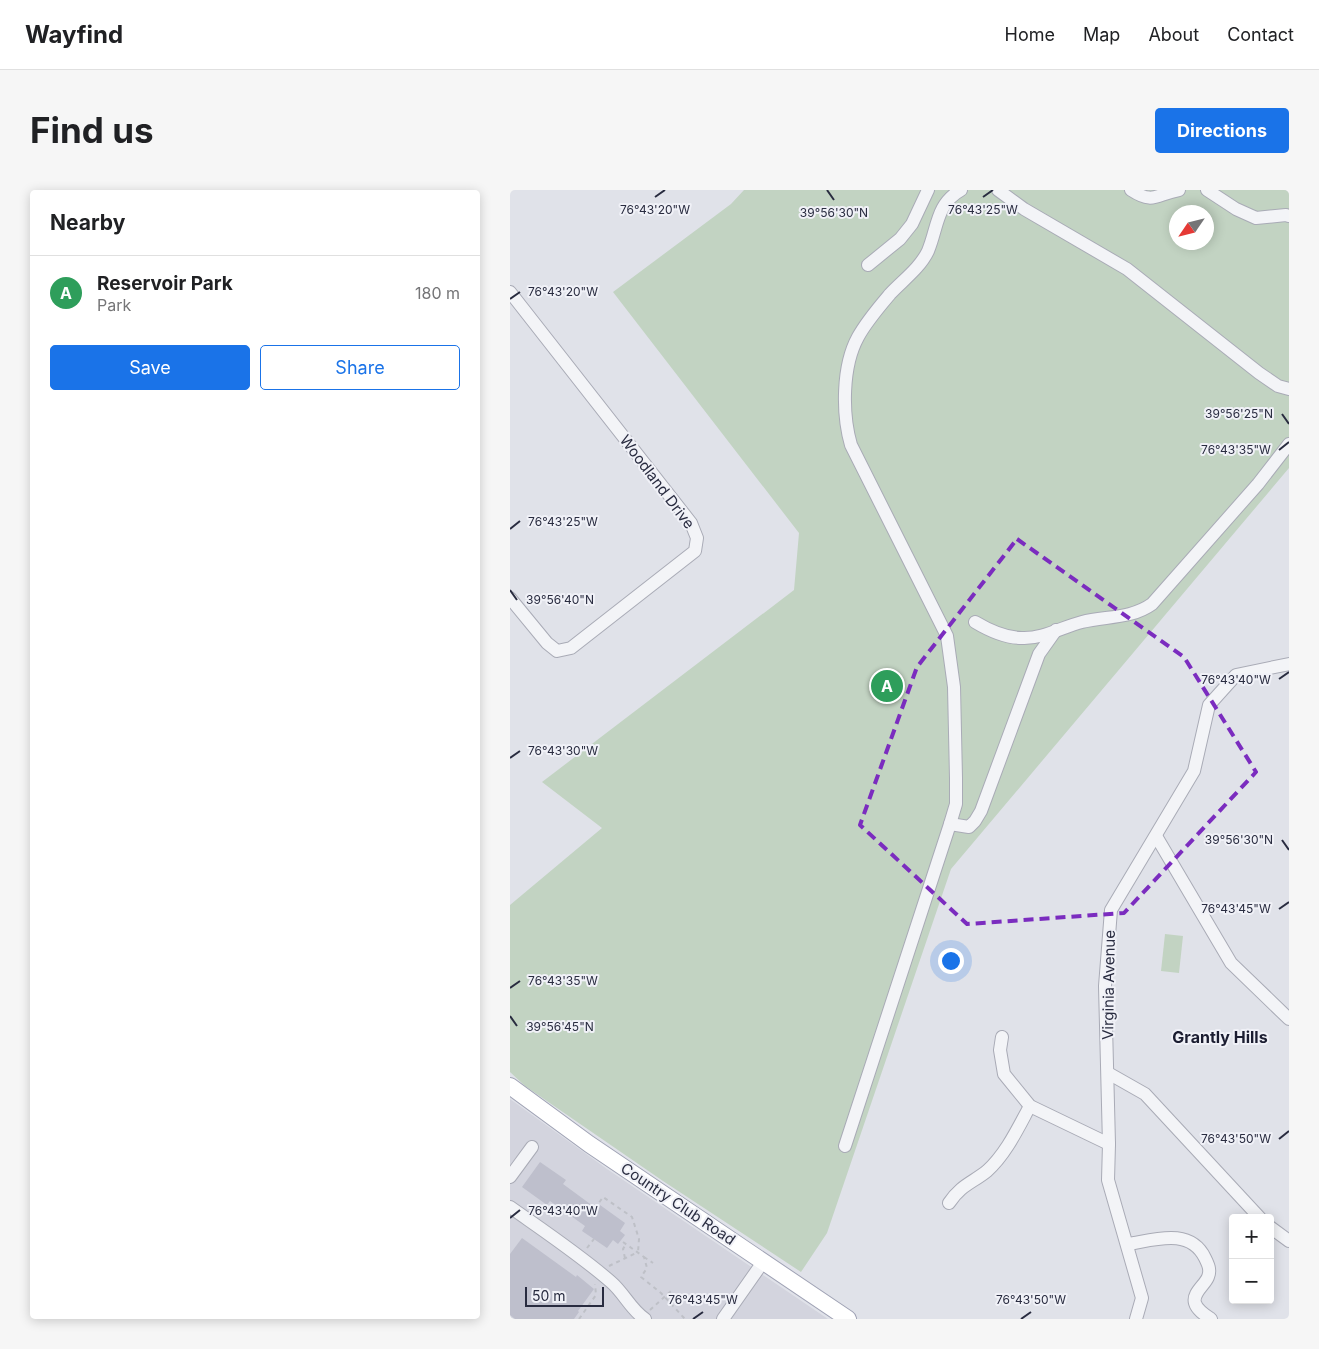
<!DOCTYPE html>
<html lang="en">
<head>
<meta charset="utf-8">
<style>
  body { margin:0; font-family:Inter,sans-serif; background:#f6f6f6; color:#202124 }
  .controls { position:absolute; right:15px; bottom:15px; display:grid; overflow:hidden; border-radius:5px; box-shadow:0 2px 12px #0003 }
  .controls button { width:45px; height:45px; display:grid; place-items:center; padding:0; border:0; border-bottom:1px solid #e0e0e0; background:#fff; color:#202124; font:25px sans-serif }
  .compass { position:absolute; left:659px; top:15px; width:45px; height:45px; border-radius:50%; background:#fff; box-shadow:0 2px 12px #0003; rotate:235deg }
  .scale { position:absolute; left:15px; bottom:12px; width:79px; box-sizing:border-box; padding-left:5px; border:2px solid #292c40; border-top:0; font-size:14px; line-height:18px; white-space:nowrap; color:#292c40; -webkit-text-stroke:4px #f0f1f7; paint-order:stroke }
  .you { position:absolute; left:440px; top:770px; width:18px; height:18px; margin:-12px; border:4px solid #fff; border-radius:50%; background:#1a73e8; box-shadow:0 0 0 8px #1a73e833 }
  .badge { display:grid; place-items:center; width:32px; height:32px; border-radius:50%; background:#1a73e8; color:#fff; font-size:16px; font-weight:700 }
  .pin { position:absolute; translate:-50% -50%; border:2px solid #fff; box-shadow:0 1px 5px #0006 }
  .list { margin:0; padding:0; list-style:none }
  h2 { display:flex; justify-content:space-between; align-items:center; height:65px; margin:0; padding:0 20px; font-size:21px }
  h2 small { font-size:16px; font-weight:400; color:#757577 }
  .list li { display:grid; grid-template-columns:32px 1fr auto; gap:15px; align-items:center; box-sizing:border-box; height:75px; padding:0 20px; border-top:1px solid #e0e0e0 }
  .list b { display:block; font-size:19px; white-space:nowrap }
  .list p { margin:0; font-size:16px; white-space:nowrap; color:#757577 }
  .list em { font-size:16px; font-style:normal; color:#757577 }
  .actions { display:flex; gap:10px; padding:15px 20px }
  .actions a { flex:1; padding:11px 0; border:1px solid #1a73e8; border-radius:5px; text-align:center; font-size:18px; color:#1a73e8 }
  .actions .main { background:#1a73e8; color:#fff }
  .map { position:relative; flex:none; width:779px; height:1129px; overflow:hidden; border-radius:5px }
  header { display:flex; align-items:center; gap:30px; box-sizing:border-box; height:70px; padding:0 25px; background:#fff; border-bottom:1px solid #e0e0e0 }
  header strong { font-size:24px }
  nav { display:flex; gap:28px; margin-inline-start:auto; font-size:18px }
  .intro { display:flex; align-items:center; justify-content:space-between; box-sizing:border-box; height:120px; padding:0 30px }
  h1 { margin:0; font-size:35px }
  .button { padding:12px 22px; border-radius:5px; background:#1a73e8; color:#fff; font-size:18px; font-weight:700 }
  main { display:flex; gap:30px; padding:0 30px }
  aside { flex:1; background:#fff; border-radius:5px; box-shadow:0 2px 12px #0003 }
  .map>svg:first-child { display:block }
  .built { fill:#d3d4de }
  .green { fill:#c2d3c2; fill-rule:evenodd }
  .building { fill:#bebfcc }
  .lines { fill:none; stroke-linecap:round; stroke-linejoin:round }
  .minor-casing { stroke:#a9abb6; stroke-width:14 }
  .major-casing { stroke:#a0a3b5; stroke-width:18 }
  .path { stroke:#bec0c7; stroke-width:2; stroke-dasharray:4 4; stroke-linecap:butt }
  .minor { stroke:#f3f4f7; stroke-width:12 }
  .major { stroke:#fff; stroke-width:16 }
  .marked { fill:none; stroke:#7b2cbf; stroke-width:4; stroke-dasharray:10 6; stroke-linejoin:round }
  .ticks { fill:none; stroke:#292c40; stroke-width:2 }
  .labels { text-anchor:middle; stroke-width:4; stroke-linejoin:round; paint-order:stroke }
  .street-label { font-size:15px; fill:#292c40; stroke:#f0f1f7 }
  .neighbourhood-label { font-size:16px; font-weight:bold; fill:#1b1d31; stroke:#f0f1f7 }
  .ticks-label { font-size:12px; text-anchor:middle; fill:#292c40; stroke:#f0f1f7; stroke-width:4; stroke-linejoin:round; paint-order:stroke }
</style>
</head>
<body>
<header>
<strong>Wayfind</strong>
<nav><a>Home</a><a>Map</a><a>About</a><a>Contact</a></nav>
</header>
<div class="intro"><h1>Find us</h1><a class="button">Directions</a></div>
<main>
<aside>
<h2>Nearby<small></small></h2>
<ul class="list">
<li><span class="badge" style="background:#2e9e5b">A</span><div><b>Reservoir Park</b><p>Park</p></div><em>180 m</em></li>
</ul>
<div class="actions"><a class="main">Save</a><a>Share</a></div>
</aside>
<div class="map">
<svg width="779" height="1129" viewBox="0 0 779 1129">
  <rect width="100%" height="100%" fill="#e0e2e9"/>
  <path class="built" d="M0 909 97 979 318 1129H0Z"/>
  <g class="green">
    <path d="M234 0H779V278L441 679 317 1043 291 1082 153 991 15 896 0 882V715L92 638 32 592 284 400 289 343 103 102 221 14ZM666 22H696V52H666Z"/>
    <path d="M655 744 673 746 669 783 651 781Z"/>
  </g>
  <g class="building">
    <path d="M30 972 56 990 53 994 87 1019 90 1015 115 1033 110 1041 115 1045 108 1054 103 1050 97 1058 72 1041 75 1036 40 1011 37 1015 12 997Z"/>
    <path d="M12 1048 66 1087 67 1085 84 1099 68 1121 69 1122 64 1129H5L0 1125V1064Z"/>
  </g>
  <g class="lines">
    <defs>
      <g id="minor">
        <path d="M488 0 514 19 617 79 749 183 768 196 779 199"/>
        <path d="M621 0C644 15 646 4 669 0"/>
        <path d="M697 0 726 19 746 28 776 25 779 26"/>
        <path d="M358 75 390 49 402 34 418 0"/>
        <path d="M0 102 181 333 187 348 185 361 61 458 47 461 37 453 0 408"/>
        <path d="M465 432C480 441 495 448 512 448 533 449 552 437 572 432 596 426 621 429 642 414L748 294 779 254"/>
        <path d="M440 634 459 637 465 631 471 621 529 464 546 440"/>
        <path d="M646 646 721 773 779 829"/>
        <path d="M492 847 490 860 494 884 520 916 599 954"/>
        <path d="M598 883 635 904 750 1028"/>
        <path d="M335 956 440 634 446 614V588L444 497 437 446 341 255C332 224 332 176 348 147 356 132 369 117 380 104 392 91 410 78 418 61 428 37 426 14 451 0"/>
        <path d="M0 987 22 957"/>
        <path d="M439 1013C451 995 462 993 477 981 496 964 508 938 520 916"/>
        <path d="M0 1017C34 1041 70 1065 101 1092 114 1103 121 1120 135 1129"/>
        <path d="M760 1037 779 1051"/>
        <path d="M618 1054C644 1050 680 1037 695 1068 698 1074 701 1080 698 1087 695 1095 682 1103 685 1113 687 1120 695 1125 701 1129"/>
        <path d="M213 1129 253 1072"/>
        <path d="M626 1129 632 1108 598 990 599 954 595 796 601 720 684 581 699 515 726 485 779 474"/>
      </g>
      <path id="major" d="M0 896 79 954 338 1129"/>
    </defs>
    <use href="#minor" class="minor-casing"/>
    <use href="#major" class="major-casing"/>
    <g class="path">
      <path d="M88 1018 86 1017 93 1007 122 1027 129 1049 128 1062"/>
      <path d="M113 1052 134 1067 137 1078 131 1087 151 1103 175 1129"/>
      <path d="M77 1058 84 1049"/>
      <path d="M134 1067 143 1073"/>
      <path d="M115 1068 113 1059 116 1054"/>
      <path d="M99 1076 128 1062"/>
      <path d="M140 1120 161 1101"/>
      <path d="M69 1129 86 1105 85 1094"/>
    </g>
    <use href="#minor" class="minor"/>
    <use href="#major" class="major"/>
  </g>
  <path class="marked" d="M507 349 674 467 746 582 614 723 457 734 350 635 407 477Z"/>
  <path class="ticks" d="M317 0 324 10M145 7 155 0M473 7 483 0M0 109 10 102M772 224 779 234M769 260 779 252M0 339 10 331M0 400 7 410M769 489 779 482M0 568 10 561M772 650 779 660M769 719 779 712M0 798 10 791M0 826 7 836M769 949 779 941M0 1028 10 1020M183 1129 193 1122M511 1129 521 1122"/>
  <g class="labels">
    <g class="street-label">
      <text transform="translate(147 292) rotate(53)" y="5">Woodland Drive</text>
      <text transform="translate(599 795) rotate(-89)" y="5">Virginia Avenue</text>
      <text transform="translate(168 1014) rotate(34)" y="5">Country Club Road</text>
    </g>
    <g class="neighbourhood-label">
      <text x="710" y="853">Grantly Hills</text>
    </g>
  </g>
  <g class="ticks-label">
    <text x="473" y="24">76°43'25"W</text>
    <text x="145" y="24">76°43'20"W</text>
    <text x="324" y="27">39°56'30"N</text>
    <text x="53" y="106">76°43'20"W</text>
    <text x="729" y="228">39°56'25"N</text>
    <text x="726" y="264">76°43'35"W</text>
    <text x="53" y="336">76°43'25"W</text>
    <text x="50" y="414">39°56'40"N</text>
    <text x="726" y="494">76°43'40"W</text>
    <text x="53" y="565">76°43'30"W</text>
    <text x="729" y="654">39°56'30"N</text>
    <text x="726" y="723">76°43'45"W</text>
    <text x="53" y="795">76°43'35"W</text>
    <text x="50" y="841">39°56'45"N</text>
    <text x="726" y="953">76°43'50"W</text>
    <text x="53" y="1025">76°43'40"W</text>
    <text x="193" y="1114">76°43'45"W</text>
    <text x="521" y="1114">76°43'50"W</text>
  </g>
</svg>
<div class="controls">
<button>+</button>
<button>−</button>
</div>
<svg class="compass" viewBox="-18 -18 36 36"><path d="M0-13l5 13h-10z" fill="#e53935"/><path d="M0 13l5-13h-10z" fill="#757577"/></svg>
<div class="scale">50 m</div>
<div class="you"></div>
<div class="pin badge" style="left:377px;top:496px;background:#2e9e5b">A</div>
</div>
</main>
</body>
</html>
